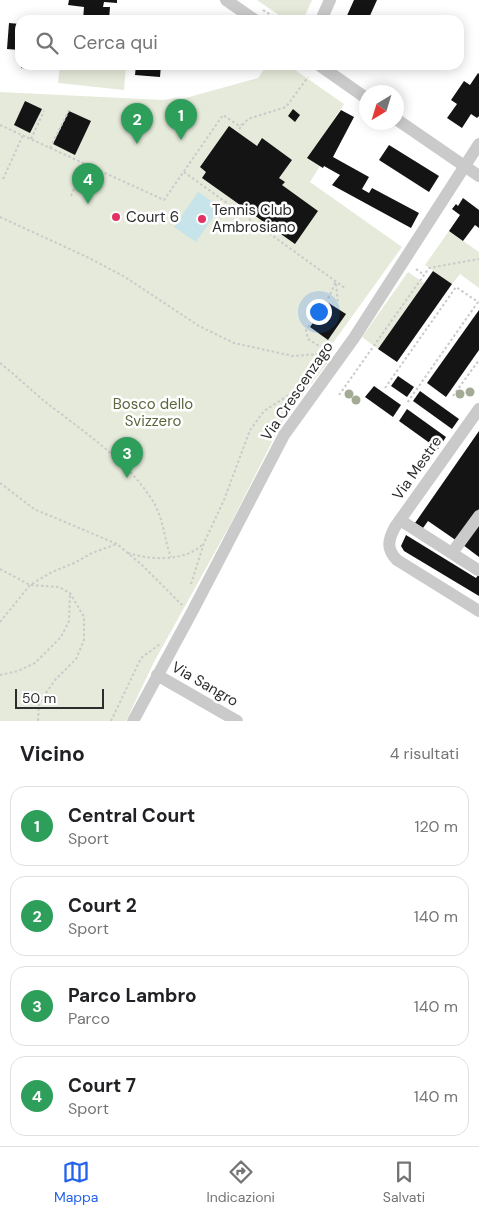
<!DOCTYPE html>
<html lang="it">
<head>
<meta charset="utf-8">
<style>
  body { margin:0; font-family:"DM Sans",sans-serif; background:#f2f2f2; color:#202124 }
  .compass { position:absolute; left:359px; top:85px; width:45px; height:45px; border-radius:50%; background:#fff; box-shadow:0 2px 12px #0003; rotate:218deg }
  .scale { position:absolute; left:15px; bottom:12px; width:89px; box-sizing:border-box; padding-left:5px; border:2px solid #2d2d2d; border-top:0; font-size:14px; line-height:18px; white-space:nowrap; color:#2d2d2d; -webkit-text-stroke:4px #fff; paint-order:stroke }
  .you { position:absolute; left:318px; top:311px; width:18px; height:18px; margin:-12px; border:4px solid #fff; border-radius:50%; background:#1a73e8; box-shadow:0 0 0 8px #1a73e833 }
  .badge { display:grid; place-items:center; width:32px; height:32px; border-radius:50%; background:#2563eb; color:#fff; font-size:16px; font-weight:700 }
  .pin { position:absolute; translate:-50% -41px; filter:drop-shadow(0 1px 2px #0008) }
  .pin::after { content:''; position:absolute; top:26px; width:18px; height:15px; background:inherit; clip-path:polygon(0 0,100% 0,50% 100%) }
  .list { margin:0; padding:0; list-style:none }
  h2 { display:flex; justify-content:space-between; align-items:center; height:65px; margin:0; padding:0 20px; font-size:21px }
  h2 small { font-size:16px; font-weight:400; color:#757577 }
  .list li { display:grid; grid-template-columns:32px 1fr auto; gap:15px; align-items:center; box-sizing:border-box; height:80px; margin:0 10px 10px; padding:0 10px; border:1px solid #e0e0e0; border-radius:15px }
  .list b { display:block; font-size:19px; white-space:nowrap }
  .list p { margin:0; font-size:16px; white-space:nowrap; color:#757577 }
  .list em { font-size:16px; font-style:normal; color:#757577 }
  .icon { flex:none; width:28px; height:28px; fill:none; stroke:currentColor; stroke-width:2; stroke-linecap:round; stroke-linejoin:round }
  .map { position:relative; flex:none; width:479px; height:721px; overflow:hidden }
  .search { position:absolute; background:#fff; box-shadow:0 2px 12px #0003; left:15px; right:15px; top:15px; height:55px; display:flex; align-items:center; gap:12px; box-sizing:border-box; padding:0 18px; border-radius:15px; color:#757577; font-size:19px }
  .sheet { height:425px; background:#fff }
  nav { display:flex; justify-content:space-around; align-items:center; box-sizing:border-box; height:70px; border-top:1px solid #e0e0e0; background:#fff; font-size:14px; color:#757577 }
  nav a { display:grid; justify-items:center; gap:2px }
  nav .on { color:#2563eb }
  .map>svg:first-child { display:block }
  .green { fill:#e6eada }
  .water { fill:#c7e4ea }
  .building { fill:#141414 }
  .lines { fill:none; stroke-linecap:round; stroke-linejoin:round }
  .path { stroke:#cacaca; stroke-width:2; stroke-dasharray:2.5 2.5; stroke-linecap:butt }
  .minor { stroke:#cacaca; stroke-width:12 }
  .tree { fill:#a4ab94 }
  .poi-dot { fill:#e13264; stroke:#fff; stroke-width:2 }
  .labels { text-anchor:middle; stroke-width:5; stroke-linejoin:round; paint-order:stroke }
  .poi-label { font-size:15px; fill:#2d2d2d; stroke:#fff; text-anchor:start }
  .street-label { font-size:15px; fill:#2d2d2d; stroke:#fff }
  .park-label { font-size:15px; fill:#59673c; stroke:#fff }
</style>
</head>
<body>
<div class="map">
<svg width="479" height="721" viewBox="0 0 479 721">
  <rect width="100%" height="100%" fill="#fff"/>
  <g class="green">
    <path d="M257 0H312L303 20H286Z"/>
    <path d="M60 65H126L124 90 58 83Z"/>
    <path d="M267 65H288L344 104 308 158 320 166 310 182 402 247 325 354 328 355 327 357 329 361 285 418 275 436 230 525 154 662 126 721H0V92L163 100 175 98 182 99 258 78Z"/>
    <path d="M449 231 479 252V288L460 274 452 284 425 265Z"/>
    <path d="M408 272 424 283 378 349 362 337Z"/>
  </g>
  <path class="water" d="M198 192 220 207 196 242 174 227Z"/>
  <g class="building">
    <path d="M69 0H117V3L104 2 103 7H110L109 20H83L84 7 68 5Z"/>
    <path d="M354 0H377L368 20H345Z"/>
    <path d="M9 23 20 24V50L7 49Z"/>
    <path d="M22 65H47V70L21 68Z"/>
    <path d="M136 65H161L160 77 135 75Z"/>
    <path d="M478 73 479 74V116L477 118 471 114 462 128 447 118 457 104 451 100 464 81 470 85Z"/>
    <path d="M25 101 42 109 30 133 14 125Z"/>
    <path d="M293 109 300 115 295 122 288 116Z"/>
    <path d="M341 110 354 117 333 157 369 177 362 189 369 193 372 188 419 213 411 228 332 185 340 175 324 166 323 168 307 158Z"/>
    <path d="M69 111 91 121 75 155 53 144Z"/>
    <path d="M229 126 257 146 262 138 292 160 279 178 285 182 282 185 318 211 295 244 202 178 206 172 200 167Z"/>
    <path d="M389 145 439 176 429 192 379 160Z"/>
    <path d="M463 198 479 210V228L475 225 463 241 449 231 460 215 452 209 456 204 458 206Z"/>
    <path d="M433 271 452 284 397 362 378 349Z"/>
    <path d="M327 302 346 314 328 340 310 327Z"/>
    <path d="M479 310V350L446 397 427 383Z"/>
    <path d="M398 376 414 387 407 397 391 386Z"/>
    <path d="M374 386 401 405 393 417 365 397Z"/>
    <path d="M420 391 459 419 452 429 413 401Z"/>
    <path d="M407 409 446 437 438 449 399 421Z"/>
    <path d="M479 431V509L457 541 428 521 423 528 415 523Z"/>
    <path d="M479 523V557L463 545Z"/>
    <path d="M406 535 476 578 479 574V596L404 551 401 546Z"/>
  </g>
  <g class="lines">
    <g class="path">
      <path d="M263 10 274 17"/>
      <path d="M0 125 164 200 223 115 238 125 241 124 242 125"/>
      <path d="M239 129 248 119 286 107 308 77"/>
      <path d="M31 139 44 111"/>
      <path d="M50 148 69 110"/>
      <path d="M184 172 345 288"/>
      <path d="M3 179 23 135"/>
      <path d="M71 196 85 164"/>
      <path d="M0 217 87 257 125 277 199 326 234 343 293 356 320 354 326 355"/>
      <path d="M416 269 424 275"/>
      <path d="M336 284 338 303"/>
      <path d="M327 351 308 339 306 330 329 297 336 281"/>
      <path d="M0 363C15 375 29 388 43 400 81 430 129 461 154 503 164 521 164 539 171 557"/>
      <path d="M385 388 456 287 478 302 407 403"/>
      <path d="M339 395 429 268 479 259"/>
      <path d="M453 396 479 360"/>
      <path d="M0 483 34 509 117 544 143 566 182 605"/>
      <path d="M128 553C150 560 184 562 202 545"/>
      <path d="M0 569 30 585 59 587 70 593 84 617V640L76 659 55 680 39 703 38 721"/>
      <path d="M191 584 204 543 224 500 250 430 264 411 298 389 318 364 320 354"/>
      <path d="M0 622 30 585 52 572 74 563 92 553 117 544"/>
      <path d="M0 675 18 671 35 663 61 637 69 621 70 593"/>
      <path d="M111 721 141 658 160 644"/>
    </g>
    <g class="minor">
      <path d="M226 0 255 20"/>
      <path d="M321 20 330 0"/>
      <path d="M319 65 366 98"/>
      <path d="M396 119 479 176"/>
      <path d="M479 409 395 527C388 540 386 549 397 560L479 611"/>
      <path d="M400 520 478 570"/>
      <path d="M452 553 479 516"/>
      <path d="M157 675 237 721"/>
      <path d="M133 721 192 612 284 435 354 338 479 144"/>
    </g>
  </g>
  <g class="tree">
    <circle cx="470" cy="392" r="4.5"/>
    <circle cx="349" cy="394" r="4.5"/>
    <circle cx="460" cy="394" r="4.5"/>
    <circle cx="356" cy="400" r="4.5"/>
  </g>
  <g class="poi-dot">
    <circle cx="116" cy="217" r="5"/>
    <circle cx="202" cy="219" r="5"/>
  </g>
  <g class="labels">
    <g class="poi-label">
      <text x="212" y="215">Tennis Club<tspan x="212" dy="17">Ambrosiano</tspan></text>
      <text x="126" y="222">Court 6</text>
    </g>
    <g class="street-label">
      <text transform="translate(297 391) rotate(-56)" y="5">Via Crescenzago</text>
      <text transform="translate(417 468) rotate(-55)" y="5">Via Mestre</text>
      <text transform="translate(205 684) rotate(30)" y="5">Via Sangro</text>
    </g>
    <g class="park-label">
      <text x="153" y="409">Bosco dello<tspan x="153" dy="17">Svizzero</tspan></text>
    </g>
  </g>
</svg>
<svg class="compass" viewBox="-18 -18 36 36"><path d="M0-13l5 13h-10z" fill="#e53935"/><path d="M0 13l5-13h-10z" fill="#757577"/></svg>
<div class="scale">50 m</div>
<div class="you"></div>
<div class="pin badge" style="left:181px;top:140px;background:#2e9e5b">1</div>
<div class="pin badge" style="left:137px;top:144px;background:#2e9e5b">2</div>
<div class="pin badge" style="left:127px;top:478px;background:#2e9e5b">3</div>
<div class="pin badge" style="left:88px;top:204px;background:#2e9e5b">4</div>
<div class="search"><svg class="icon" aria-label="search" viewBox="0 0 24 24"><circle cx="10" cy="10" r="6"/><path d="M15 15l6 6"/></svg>Cerca qui</div>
</div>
<section class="sheet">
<h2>Vicino<small>4 risultati</small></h2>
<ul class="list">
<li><span class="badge" style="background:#2e9e5b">1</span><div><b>Central Court</b><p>Sport</p></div><em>120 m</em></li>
<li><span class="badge" style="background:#2e9e5b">2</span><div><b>Court 2</b><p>Sport</p></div><em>140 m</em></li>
<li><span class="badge" style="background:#2e9e5b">3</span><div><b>Parco Lambro</b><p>Parco</p></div><em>140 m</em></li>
<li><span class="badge" style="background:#2e9e5b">4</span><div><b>Court 7</b><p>Sport</p></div><em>140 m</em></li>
</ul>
</section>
<nav>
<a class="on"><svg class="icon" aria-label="map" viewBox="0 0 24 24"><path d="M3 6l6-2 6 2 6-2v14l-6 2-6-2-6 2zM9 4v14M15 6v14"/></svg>Mappa</a>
<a><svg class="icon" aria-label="directions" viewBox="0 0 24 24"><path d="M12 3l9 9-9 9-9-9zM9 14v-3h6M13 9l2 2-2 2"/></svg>Indicazioni</a>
<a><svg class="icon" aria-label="saved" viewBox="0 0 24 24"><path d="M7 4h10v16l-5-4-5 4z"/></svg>Salvati</a>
</nav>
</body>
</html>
